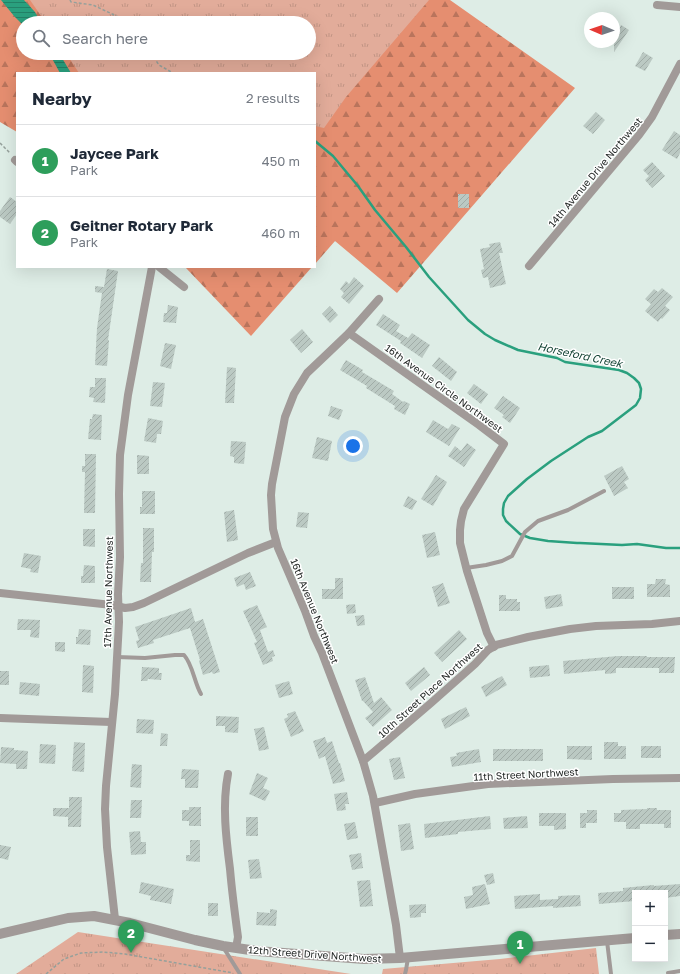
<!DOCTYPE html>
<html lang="en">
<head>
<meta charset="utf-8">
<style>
  body { margin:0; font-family:"Golos Text",sans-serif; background:#f2f2f3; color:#1f2937 }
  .controls { position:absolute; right:12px; bottom:12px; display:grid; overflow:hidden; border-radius:0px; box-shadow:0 4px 16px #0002 }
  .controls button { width:36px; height:36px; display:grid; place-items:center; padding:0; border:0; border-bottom:1px solid #e0e1e3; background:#fff; color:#1f2937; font:20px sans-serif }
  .compass { position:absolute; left:584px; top:12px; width:36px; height:36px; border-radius:50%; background:#fff; box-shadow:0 4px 16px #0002; rotate:272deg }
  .you { position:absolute; left:353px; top:446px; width:14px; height:14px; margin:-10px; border:3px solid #fff; border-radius:50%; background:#1a73e8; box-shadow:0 0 0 6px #1a73e833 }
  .badge { display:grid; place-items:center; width:26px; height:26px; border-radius:50%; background:#2563eb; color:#fff; font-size:13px; font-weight:700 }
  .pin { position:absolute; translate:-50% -33px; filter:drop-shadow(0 1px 2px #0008) }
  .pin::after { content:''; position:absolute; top:21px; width:14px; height:12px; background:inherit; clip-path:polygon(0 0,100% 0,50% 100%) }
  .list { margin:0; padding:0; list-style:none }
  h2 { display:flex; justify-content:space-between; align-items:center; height:52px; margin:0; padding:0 16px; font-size:17px }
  h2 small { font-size:13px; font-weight:400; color:#747a83 }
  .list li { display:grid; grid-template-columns:26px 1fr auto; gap:12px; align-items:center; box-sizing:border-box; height:72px; padding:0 16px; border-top:1px solid #e0e1e3 }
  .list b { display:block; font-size:15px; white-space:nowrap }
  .list p { margin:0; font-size:13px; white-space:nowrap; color:#747a83 }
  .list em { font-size:13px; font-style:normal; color:#747a83 }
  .icon { flex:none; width:22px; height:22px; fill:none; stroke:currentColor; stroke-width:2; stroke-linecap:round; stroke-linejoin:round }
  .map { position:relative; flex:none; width:680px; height:974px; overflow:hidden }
  .search { position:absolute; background:#fff; box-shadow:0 4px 16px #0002; left:16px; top:16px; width:300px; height:44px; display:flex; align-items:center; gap:10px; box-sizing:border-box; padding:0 14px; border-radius:22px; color:#747a83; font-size:15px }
  .panel { position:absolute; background:#fff; box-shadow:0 4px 16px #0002; left:16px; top:72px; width:300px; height:196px; border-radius:0px }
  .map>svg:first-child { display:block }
  .forest { fill:url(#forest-firs); fill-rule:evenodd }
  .park { fill:url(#park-tufts) }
  .water { fill:url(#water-rules) }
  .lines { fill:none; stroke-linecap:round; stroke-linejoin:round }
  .stream { stroke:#2aa07e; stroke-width:2.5 }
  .building { fill:url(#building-hatch) }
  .path { stroke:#95a09b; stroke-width:1.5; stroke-dasharray:3 2; stroke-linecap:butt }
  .service { stroke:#a19a98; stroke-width:4 }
  .minor { stroke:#a19a98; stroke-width:8 }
  .tertiary { stroke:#a19a98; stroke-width:10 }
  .labels { text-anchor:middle; stroke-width:3; stroke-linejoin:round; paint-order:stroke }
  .street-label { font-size:10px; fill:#1e2321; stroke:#fff }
  .water-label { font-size:11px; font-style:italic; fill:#154536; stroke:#fff }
</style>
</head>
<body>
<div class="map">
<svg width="680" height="974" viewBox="0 0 680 974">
  <defs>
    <pattern id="forest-firs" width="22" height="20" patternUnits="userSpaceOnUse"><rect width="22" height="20" fill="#e58e70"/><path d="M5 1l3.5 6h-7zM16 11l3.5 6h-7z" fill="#b9745c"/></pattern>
    <pattern id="park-tufts" width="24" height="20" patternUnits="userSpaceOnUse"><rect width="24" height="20" fill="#e2ac9a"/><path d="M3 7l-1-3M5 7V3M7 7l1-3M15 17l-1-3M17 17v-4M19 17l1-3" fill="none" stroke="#c19484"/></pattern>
    <pattern id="water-rules" width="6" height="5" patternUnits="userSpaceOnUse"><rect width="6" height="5" fill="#2aa07e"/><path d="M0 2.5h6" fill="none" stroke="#238267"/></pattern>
    <pattern id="building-hatch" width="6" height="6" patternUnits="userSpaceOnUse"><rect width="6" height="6" fill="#bbc9c3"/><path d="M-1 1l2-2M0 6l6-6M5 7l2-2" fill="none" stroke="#a0aca7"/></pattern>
  </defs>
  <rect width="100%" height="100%" fill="#deede6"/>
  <g class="forest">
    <path d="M0 0H450L575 88 397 293 335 241 315 264V73H17V132L0 122ZM23 23H309V53H23Z"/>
    <path d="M185 267H312L251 336Z"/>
  </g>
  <g class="park">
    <path d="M30 0H429L346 97 324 128 315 126V73H79L66 53H309V23H46Z"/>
    <path d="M78 932 351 974H16Z"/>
    <path d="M596 948 599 974H382L383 969 500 959Z"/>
  </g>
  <g class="water">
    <path d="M1 0H24L35 12 41 23H23V25L14 16Z"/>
    <path d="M49 53H59L71 73H60Z"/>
  </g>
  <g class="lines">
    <path class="stream" d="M315 141 333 156 358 186 375 210 406 247 429 277 468 320 485 334 495 340 518 350 557 358 565 362 619 370 627 373 634 378 639 383 641 389 640 398 636 405 602 431 588 437 551 461 527 479 508 496 504 503 503 509V515L506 521 520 534 530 538 548 541 577 543H580L622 545 637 544 666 548H680"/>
  </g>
  <g class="building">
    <path d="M621 25 629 30 614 52V26L619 29Z"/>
    <path d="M643 52 653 58 645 71 635 66Z"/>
    <path d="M596 112 605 120 593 134 583 126Z"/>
    <path d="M674 131 680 135V153L677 159 662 150Z"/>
    <path d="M652 162 665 176 652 188 645 180 649 176 643 170Z"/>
    <rect x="458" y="194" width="11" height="14"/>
    <path d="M10 197 17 202V214L10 224 0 217V211Z"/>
    <path d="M500 242 503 253H499L506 284 490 288 488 277 483 278 481 270 484 269 480 249 490 247 489 244Z"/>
    <path d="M107 269 118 271 108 340H109L107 366 95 365 97 328 102 293 95 292V286L104 287Z"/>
    <path d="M354 277 364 286 349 304 341 297 344 293 340 289 346 281 349 284Z"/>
    <path d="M662 288 673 297 665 306 670 310 662 319 661 318 658 322 645 311 651 304 645 299 654 289 658 292Z"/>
    <path d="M168 305 178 307 176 323 163 322 164 313H167Z"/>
    <path d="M330 306 338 315 330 323 322 314Z"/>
    <path d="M383 314 400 325 396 331 408 338 412 333 430 345 422 358 400 343 401 341 376 325Z"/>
    <path d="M302 329 313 342 301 353 290 340Z"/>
    <path d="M165 343 176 345 171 369 160 366Z"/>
    <path d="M439 357 457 372 451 381 432 366Z"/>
    <path d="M346 360 363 370 362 372 394 391 392 394 403 402 404 401 410 404 405 415 394 409 395 406 366 388 367 386 340 370Z"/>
    <path d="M227 367 236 368 234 403H225Z"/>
    <path d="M95 378H106L105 403 93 402 94 398 89 397 90 387H95Z"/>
    <path d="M153 382 165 383 162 407 150 406Z"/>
    <path d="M474 384 488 394 481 404 467 393Z"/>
    <path d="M503 396 520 408 510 423 502 417 504 415 494 408Z"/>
    <path d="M331 406 343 410 339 420 328 416Z"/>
    <path d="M93 414 102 415 101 440 88 439 90 419H92Z"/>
    <path d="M148 418 163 421 161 434H157L156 443 144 441Z"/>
    <path d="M433 420 448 429 452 424 460 428 449 446 426 432Z"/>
    <path d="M317 437 332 441 328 461 312 458Z"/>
    <path d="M231 441 246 442 244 464 234 463V457L230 456Z"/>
    <path d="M467 443 476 450 464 467 448 456 455 446 461 451Z"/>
    <path d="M85 454H96L95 513H84L85 472H82V466H85Z"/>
    <path d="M137 455 149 456V474H137Z"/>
    <path d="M622 466 629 479 624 482 628 488 614 496 604 476Z"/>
    <path d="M436 475 447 482 433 506 421 499Z"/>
    <path d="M142 491H155V514H140V507H142Z"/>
    <path d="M408 496 417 501 412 510 403 506Z"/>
    <path d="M234 510 238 540 227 542 224 512Z"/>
    <path d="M298 512 309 513 307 528 296 527Z"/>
    <path d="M143 528H154V552H152L151 582H140L141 563H143Z"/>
    <path d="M83 529H95V547L83 546Z"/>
    <path d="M435 532 440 555 427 558 422 535Z"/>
    <path d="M24 553 41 556 38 573 30 572 31 569 21 567Z"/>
    <path d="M84 565 95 566V583H81V576H83Z"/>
    <path d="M250 572 256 586 246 590 244 584 237 587 234 578Z"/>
    <path d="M335 578H343V599H322V589H335Z"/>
    <path d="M656 579H666L665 584 670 585V597H647V584H655Z"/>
    <path d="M443 583 450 603 438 607 432 587Z"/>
    <rect x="612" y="587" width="22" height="12"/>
    <path d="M561 594 563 606 546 609 544 597Z"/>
    <path d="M499 595H506V599H517V602H520V611H499Z"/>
    <path d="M355 604 356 613 347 614 346 605Z"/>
    <path d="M257 605 267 627 260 630 268 652 273 650 275 656 272 657 273 661 263 665 254 643 257 642 243 611Z"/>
    <path d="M191 608 195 622 203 619 220 672 213 674 212 672 203 675 199 661 200 660 190 628 153 640 154 643 138 648 136 641 139 640 135 627Z"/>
    <path d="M364 615 365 625 357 626 355 616Z"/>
    <path d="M18 619 40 620 39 638 30 637 31 630H17Z"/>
    <path d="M79 629 91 630 90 645 76 644V637H78Z"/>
    <path d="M459 630 467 639 442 662 434 653Z"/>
    <path d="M55 642H65V652L55 651Z"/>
    <path d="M618 656H647V657H675L674 673H659V668H616V673L605 674V670L564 674 563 661Z"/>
    <path d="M83 665 94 666 93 693 82 692Z"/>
    <path d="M549 665 550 676 530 678 529 667Z"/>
    <path d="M142 667 159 668V673H162L161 680 148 679 147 681H141Z"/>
    <path d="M424 667 430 675 411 691 405 683Z"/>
    <rect x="0" y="671" width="9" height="14"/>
    <path d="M502 676 507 685 486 697 481 687Z"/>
    <path d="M365 677 374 703 381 697 392 710 373 727 365 718 373 712 363 701H362L355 680Z"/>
    <path d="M289 681 293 694 279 698 275 685Z"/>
    <path d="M20 682 40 684 39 696 19 694Z"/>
    <path d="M466 707 470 716 445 729 441 719Z"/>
    <path d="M295 711 304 731 291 737 284 719 288 717 287 714Z"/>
    <path d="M216 716 239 717 238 733 225 732V726H216Z"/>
    <path d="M137 719 154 720 153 734 136 733Z"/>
    <path d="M264 727 269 749 259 751 254 729Z"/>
    <path d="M161 733 168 734 167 746H160Z"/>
    <path d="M325 737 327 743 332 741 339 763H340L345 781 333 784 325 756 319 759 313 741Z"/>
    <path d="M74 742 85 743 84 772 72 771Z"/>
    <path d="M604 742H618V746H626V759H604Z"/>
    <path d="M40 744 56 745 55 764 39 763Z"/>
    <path d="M567 746H592V760L567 759Z"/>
    <rect x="641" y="746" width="20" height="12"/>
    <path d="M1 747 14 748V750L28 751 27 769H16V764L0 763Z"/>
    <path d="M479 749 481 762 452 767 450 757 457 756 456 753Z"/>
    <rect x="493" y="749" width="50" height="12"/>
    <path d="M400 757 405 778 394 780 389 759Z"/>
    <path d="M132 764 142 765 141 788 130 787Z"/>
    <path d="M182 769 199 770 198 788H185V779H181Z"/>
    <path d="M257 773 268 778 263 788 270 791 265 801 249 794Z"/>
    <path d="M347 792 349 804H345L346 810 337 811 334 794Z"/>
    <path d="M69 797H82L81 827H68V817L53 816V808H69Z"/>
    <path d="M131 800H142L141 818H130Z"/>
    <path d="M189 807H201V826H189V821H182V810H189Z"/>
    <path d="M647 808H657V810H671V828H664V824H640V829H626V822H614V813H621V810L647 809Z"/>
    <path d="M587 810H597V823H586V828H580V813H587Z"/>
    <path d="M539 813H566V829L554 830V826H539Z"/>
    <path d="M490 816 491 829 458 832V834L425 838 424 824Z"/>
    <path d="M527 816 528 828 504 829 503 818Z"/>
    <rect x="246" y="817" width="12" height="19"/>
    <path d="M355 822 358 838 347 840 344 824Z"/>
    <path d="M410 823 414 849 401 851 398 825Z"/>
    <path d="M140 831 141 842H146V854L131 855 129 832Z"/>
    <path d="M190 840H200V862L186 861V855H190Z"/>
    <path d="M0 845 11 847 8 860 0 858Z"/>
    <path d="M361 853 363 868 352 870 349 855Z"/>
    <path d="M259 859 262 878 250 879 248 860Z"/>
    <path d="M493 873 495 883 487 885 484 875Z"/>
    <path d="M370 880 373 906 360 907 357 881Z"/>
    <path d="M141 882 174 889 171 904 150 900 151 896 139 893Z"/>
    <path d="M485 884 490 904 466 909 464 897 473 895 472 887Z"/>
    <path d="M680 884V896L665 898V893H635V901L599 904 598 893 623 891V888L654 885V886Z"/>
    <path d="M540 894V900L558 899V896L580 895 581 906 553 908V906L515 909 514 896Z"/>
    <rect x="208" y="903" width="10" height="13"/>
    <path d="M426 904V913H421V917L410 918 409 905Z"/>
    <path d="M270 909 277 910 276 926 256 925 257 912 270 913Z"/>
  </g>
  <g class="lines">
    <g class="path">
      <path d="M70 0 71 2 93 5 131 23"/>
      <path d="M151 53 159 65 173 73"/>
      <path d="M0 143 10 153"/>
      <path d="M46 974 64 959 81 953 103 952 125 954 233 973"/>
    </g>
    <g class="service">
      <path d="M466 568 486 565 502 561 512 556 525 532 538 521 568 510 604 491"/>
      <path d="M117 657 145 658 175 655H184C193 665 194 682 201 694"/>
      <path d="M607 941 611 974"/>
      <path d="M223 947 240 974"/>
      <path d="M668 973 680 971"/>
      <path d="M405 974 406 970 408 958"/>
    </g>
    <g class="minor">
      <path d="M657 5 680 7"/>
      <path d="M15 160 17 162"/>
      <path d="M529 266 639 135 652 117 680 64"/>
      <path d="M159 267 184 287"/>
      <path d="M379 299 349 333 326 355 307 373 294 394 285 417 272 484 271 495 273 529 278 548 305 611 314 636 322 653 363 761 373 796 396 925 400 958"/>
      <path d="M349 333 479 425 504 444 464 509 461 521 460 530V543L467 571 487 633 494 647"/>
      <path d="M0 593 112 605 125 608 133 607 144 603 248 553 276 542"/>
      <path d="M0 718 111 722"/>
      <path d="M363 761 375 751 431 703 475 664 488 650 496 645 528 637 570 629 596 626 652 624 680 621"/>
      <path d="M228 774C222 805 226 838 230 869 232 892 235 915 238 937L236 948"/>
      <path d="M375 803 415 794 488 784 613 779 680 778"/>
      <path d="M115 919 107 847 105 809 106 786 115 694 119 622 118 594 120 557 119 494 120 455 128 395 152 267"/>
    </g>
    <g class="tertiary">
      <path d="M0 934 68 918 94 916 130 923 195 940 223 946 257 951 364 959 400 958 635 938"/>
      <path d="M665 935 680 934"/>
    </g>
  </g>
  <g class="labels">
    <g class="street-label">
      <text transform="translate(595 172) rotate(-50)" y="4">14th Avenue Drive Northwest</text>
      <text transform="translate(444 388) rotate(36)" y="4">16th Avenue Circle Northwest</text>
      <text transform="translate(108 592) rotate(-89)" y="4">17th Avenue Northwest</text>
      <text transform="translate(315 611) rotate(68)" y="4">16th Avenue Northwest</text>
      <text transform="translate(430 690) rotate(-42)" y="4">10th Street Place Northwest</text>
      <text transform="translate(526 774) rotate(-3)" y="4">11th Street Northwest</text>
      <text transform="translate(315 954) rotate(4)" y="4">12th Street Drive Northwest</text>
    </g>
    <g class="water-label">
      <text transform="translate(580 355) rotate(12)" y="4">Horseford Creek</text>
    </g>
  </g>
</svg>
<div class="controls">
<button>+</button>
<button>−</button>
</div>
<svg class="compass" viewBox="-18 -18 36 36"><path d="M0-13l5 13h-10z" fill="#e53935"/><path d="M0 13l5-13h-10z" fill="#747a83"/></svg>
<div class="you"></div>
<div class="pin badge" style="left:520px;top:964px;background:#2e9e5b">1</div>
<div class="pin badge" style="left:131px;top:953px;background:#2e9e5b">2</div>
<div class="search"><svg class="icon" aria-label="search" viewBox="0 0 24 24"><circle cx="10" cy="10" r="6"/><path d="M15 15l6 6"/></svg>Search here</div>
<section class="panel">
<h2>Nearby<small>2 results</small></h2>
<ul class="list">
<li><span class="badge" style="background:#2e9e5b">1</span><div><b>Jaycee Park</b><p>Park</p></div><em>450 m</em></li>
<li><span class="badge" style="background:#2e9e5b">2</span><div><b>Geitner Rotary Park</b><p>Park</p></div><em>460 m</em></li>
</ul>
</section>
</div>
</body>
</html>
